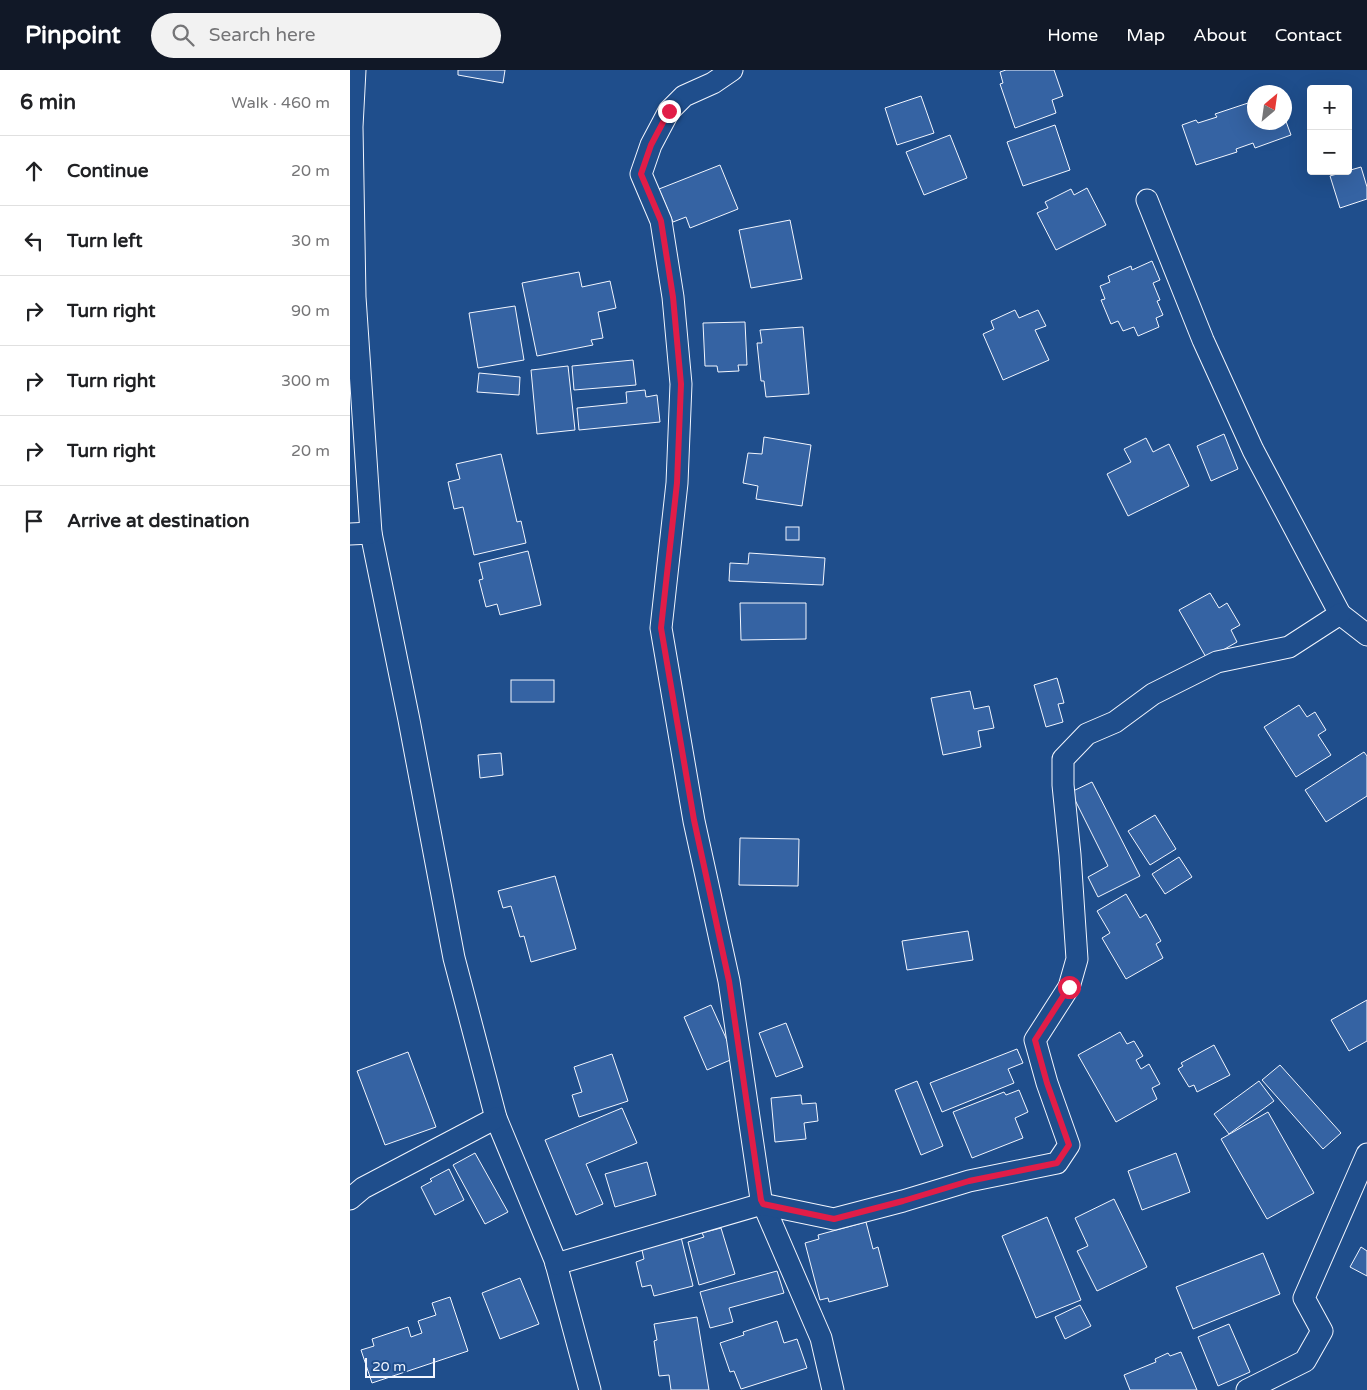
<!DOCTYPE html>
<html lang="en">
<head>
<meta charset="utf-8">
<style>
  body { margin:0; font-family:"Varela Round",sans-serif; background:#f2f2f2; color:#202124 }
  .controls { position:absolute; right:15px; top:15px; display:grid; overflow:hidden; border-radius:5px; box-shadow:0 5px 20px #0002 }
  .controls button { width:45px; height:45px; display:grid; place-items:center; padding:0; border:0; border-bottom:1px solid #e0e0e0; background:#fff; color:#202124; font:25px sans-serif }
  .compass { position:absolute; left:897px; top:15px; width:45px; height:45px; border-radius:50%; background:#fff; box-shadow:0 5px 20px #0002; rotate:29deg }
  .scale { position:absolute; left:15px; bottom:12px; width:70px; box-sizing:border-box; padding-left:5px; border:2px solid #f2f6ff; border-top:0; font-size:14px; line-height:18px; white-space:nowrap; color:#f2f6ff; -webkit-text-stroke:4px #1f4e8c; paint-order:stroke }
  .stop { position:absolute; width:15px; height:15px; margin:-11px; border:4px solid #e11d48; border-radius:50%; background:#fff }
  .stop.end { background:#e11d48; border-color:#fff; box-shadow:0 1px 5px #0008 }
  .list { margin:0; padding:0; list-style:none }
  h2 { display:flex; justify-content:space-between; align-items:center; height:65px; margin:0; padding:0 20px; font-size:21px }
  h2 small { font-size:16px; font-weight:400; color:#757577 }
  .list li { display:grid; grid-template-columns:32px 1fr auto; gap:15px; align-items:center; box-sizing:border-box; height:70px; padding:0 20px; border-top:1px solid #e0e0e0 }
  .list b { display:block; font-size:19px; white-space:nowrap }
  .list em { font-size:16px; font-style:normal; color:#757577 }
  .icon { flex:none; width:28px; height:28px; fill:none; stroke:currentColor; stroke-width:2; stroke-linecap:round; stroke-linejoin:round }
  .map { position:relative; flex:none; width:1017px; height:1320px; overflow:hidden }
  header { display:flex; align-items:center; gap:30px; box-sizing:border-box; height:70px; padding:0 25px; background:#111827; color:#fff }
  header strong { font-size:24px }
  nav { display:flex; gap:28px; margin-inline-start:auto; font-size:18px }
  .search { width:350px; height:45px; background:#f2f2f2; display:flex; align-items:center; gap:12px; box-sizing:border-box; padding:0 18px; border-radius:28px; color:#757577; font-size:19px }
  main { display:flex }
  aside { flex:1; background:#fff }
  .map>svg:first-child { display:block }
  .building { fill:#3563a3; stroke:#f2f6ff }
  .lines { fill:none; stroke-linecap:round; stroke-linejoin:round }
  .minor-casing { stroke:#f2f6ff; stroke-width:23 }
  .minor { stroke:#1f4e8c; stroke-width:21 }
  .route { stroke:#e11d48; stroke-width:6 }
</style>
</head>
<body>
<header>
<strong>Pinpoint</strong>
<div class="search"><svg class="icon" aria-label="search" viewBox="0 0 24 24"><circle cx="10" cy="10" r="6"/><path d="M15 15l6 6"/></svg>Search here</div>
<nav><a>Home</a><a>Map</a><a>About</a><a>Contact</a></nav>
</header>
<main>
<aside>
<h2>6 min<small>Walk · 460 m</small></h2>
<ul class="list">
<li><svg class="icon" aria-label="ahead" viewBox="0 0 24 24"><path d="M12 20V5M6 11l6-6 6 6"/></svg><div><b>Continue</b></div><em>20 m</em></li>
<li><svg class="icon" aria-label="left" viewBox="0 0 24 24"><path d="M17 20v-9H6M10 6l-5 5 5 5"/></svg><div><b>Turn left</b></div><em>30 m</em></li>
<li><svg class="icon" aria-label="right" viewBox="0 0 24 24"><path d="M7 20v-9h11M14 6l5 5-5 5"/></svg><div><b>Turn right</b></div><em>90 m</em></li>
<li><svg class="icon" aria-label="right" viewBox="0 0 24 24"><path d="M7 20v-9h11M14 6l5 5-5 5"/></svg><div><b>Turn right</b></div><em>300 m</em></li>
<li><svg class="icon" aria-label="right" viewBox="0 0 24 24"><path d="M7 20v-9h11M14 6l5 5-5 5"/></svg><div><b>Turn right</b></div><em>20 m</em></li>
<li><svg class="icon" aria-label="arrive" viewBox="0 0 24 24"><path d="M6 21V4h12l-3 4 3 4H6"/></svg><div><b>Arrive at destination</b></div></li>
</ul>
</aside>
<div class="map">
<svg width="1017" height="1320" viewBox="0 0 1017 1320">
  <rect width="100%" height="100%" fill="#1f4e8c"/>
  <g class="building">
    <path d="M108 0H155L153 13 108 5Z"/>
    <path d="M656 0H704L713 26 702 30 706 43 665 58 650 14 653 13 650 2Z"/>
    <path d="M571 26 584 63 547 75 535 38Z"/>
    <path d="M904 31V52H934V46L941 65 905 78 903 73 886 79 887 82 846 95 832 55 846 50 848 53 867 47 865 44Z"/>
    <path d="M705 55 720 100 673 116 657 72Z"/>
    <path d="M600 65 617 108 574 125 556 82Z"/>
    <path d="M370 95 388 139 340 158 336 147 323 152 309 119Z"/>
    <path d="M1011 97 1017 117V129L990 138 980 106Z"/>
    <path d="M737 118 756 155 706 180 687 143 698 138 695 132 721 119 724 125Z"/>
    <path d="M440 150 452 209 401 218 389 160Z"/>
    <path d="M802 191 810 210 803 213 810 230 807 231 813 245 806 248 809 257 788 266 784 257 773 261 768 251 761 254 751 230 755 229 750 216 760 212 758 206 781 196 782 200Z"/>
    <path d="M229 202 232 217 260 211 266 238 248 242 253 268 241 270 243 275 187 286 172 213Z"/>
    <path d="M165 236 174 290 128 298 119 243Z"/>
    <path d="M665 240 669 248 688 240 696 256 685 260 699 290 653 310 633 264 644 259 641 251Z"/>
    <path d="M395 252 397 295H388L389 301 368 302 367 296H355L353 253Z"/>
    <path d="M453 257 459 324 416 327 414 311H411L407 273H412L410 260Z"/>
    <path d="M283 290 286 315 224 320 222 296Z"/>
    <path d="M218 296 225 360 187 364 181 300Z"/>
    <path d="M129 303 170 307 169 325 127 322Z"/>
    <path d="M295 320 296 327 307 325 310 352 229 360 227 338 277 333 276 322Z"/>
    <path d="M874 364 888 399 861 411 847 376Z"/>
    <path d="M414 367 461 375 452 436 406 429 408 416 393 413 398 383 412 384Z"/>
    <path d="M796 368 803 382 819 374 839 416 778 446 757 404 781 392 774 379Z"/>
    <path d="M151 384 167 452 171 451 176 473 124 485 113 437 104 439 98 412 110 409 106 394Z"/>
    <rect x="436" y="457" width="13" height="13"/>
    <path d="M178 481 191 535 150 545 147 534 136 537 129 510 133 509 129 493Z"/>
    <path d="M399 483 475 488 473 515 379 511 380 493 398 494Z"/>
    <path d="M860 523 869 538 877 533 890 555 881 560 887 572 857 589 829 540Z"/>
    <path d="M390 533H456V569L391 570Z"/>
    <path d="M707 608 714 633 708 634 713 652 696 657 684 615Z"/>
    <rect x="161" y="610" width="43" height="22"/>
    <path d="M620 621 624 639 639 636 644 658 628 661 631 677 593 685 581 628Z"/>
    <path d="M949 635 957 647 965 642 976 660 968 665 981 685 946 707 914 657Z"/>
    <path d="M1014 682 1017 686V726L976 752 955 720Z"/>
    <path d="M151 683 153 705 130 708 128 685Z"/>
    <path d="M742 712 790 806 748 827 738 807 758 796 721 722Z"/>
    <path d="M805 745 826 779 800 795 778 761Z"/>
    <path d="M390 768 449 769 448 816 389 815Z"/>
    <path d="M829 787 842 807 815 824 802 804Z"/>
    <path d="M205 806 226 879 181 892 174 866 170 867 161 836 153 838 148 821Z"/>
    <path d="M776 824 790 848 796 844 811 871 806 874 813 888 776 909 752 868 760 863 747 841Z"/>
    <path d="M618 861 623 890 557 900 552 871Z"/>
    <path d="M1017 930V971L999 981 981 950Z"/>
    <path d="M361 935 385 988 357 1000 334 947Z"/>
    <path d="M436 953 453 997 426 1007 409 963Z"/>
    <path d="M770 962 777 974 784 971 793 986 786 990 791 999 799 994 810 1014 802 1018 807 1029 766 1052 728 985Z"/>
    <path d="M864 975 880 1005 847 1022 844 1015 839 1017 828 999 833 996 831 993Z"/>
    <path d="M667 979 673 993 658 999 664 1013 592 1042 580 1013Z"/>
    <path d="M58 982 86 1057 35 1075 7 1001Z"/>
    <path d="M262 984 278 1031 229 1047 222 1025 232 1022 224 997Z"/>
    <path d="M930 995 991 1063 973 1079 912 1010Z"/>
    <path d="M567 1011 593 1076 571 1085 545 1020Z"/>
    <path d="M909 1011 924 1031 879 1064 864 1044Z"/>
    <path d="M669 1020 678 1042 665 1048 673 1068 622 1088 603 1042 654 1022 656 1025Z"/>
    <path d="M451 1025 452 1034 466 1033 468 1051 454 1053 456 1069 425 1072 421 1028Z"/>
    <path d="M272 1038 287 1073 236 1094 253 1134 226 1145 195 1070Z"/>
    <path d="M918 1042 964 1123 917 1149 871 1069Z"/>
    <path d="M125 1083 158 1142 135 1154 103 1095Z"/>
    <path d="M826 1083 840 1122 792 1140 778 1101Z"/>
    <path d="M297 1092 306 1125 265 1137 255 1104Z"/>
    <path d="M99 1099 114 1130 85 1145 71 1117 82 1111 80 1109Z"/>
    <path d="M764 1129 797 1197 747 1221 727 1181 738 1176 725 1148Z"/>
    <path d="M697 1147 731 1230 686 1248 652 1166Z"/>
    <path d="M516 1152 523 1179 528 1177 538 1216 479 1232 478 1228 470 1230 455 1173 469 1169 468 1165Z"/>
    <path d="M371 1158 385 1204 349 1215 338 1172 354 1167 352 1163Z"/>
    <path d="M331 1167 343 1216 304 1226 301 1215 292 1217 286 1192 294 1189 291 1176Z"/>
    <path d="M1011 1177 1017 1181V1206L1000 1197Z"/>
    <path d="M913 1183 930 1224 843 1259 826 1217Z"/>
    <path d="M427 1201 434 1223 379 1238 383 1252 360 1258 350 1222Z"/>
    <path d="M170 1208 189 1254 150 1269 132 1223Z"/>
    <path d="M100 1227 118 1281 22 1313 11 1280 24 1276 22 1269 58 1257 61 1267 72 1263 68 1251 86 1245 82 1233Z"/>
    <path d="M730 1235 741 1256 715 1269 705 1247Z"/>
    <path d="M347 1247 359 1320H321L319 1305 309 1306 304 1271 307 1270 304 1254Z"/>
    <path d="M427 1251 434 1273 447 1269 457 1298 391 1319 384 1301 380 1302 370 1273 394 1265 393 1262Z"/>
    <path d="M879 1254 900 1302 868 1316 848 1267Z"/>
    <path d="M831 1282 847 1320H780L774 1305 806 1292 805 1289 818 1283 820 1286Z"/>
  </g>
  <g class="lines">
    <defs>
      <g id="minor">
        <path d="M5 0 2 57 5 227 21 463 59 650 104 888 146 1048 205 1190 240 1320"/>
        <path d="M382 0 363 13 334 26 319 41 301 75 291 104 311 151 323 227 331 314 327 413 311 558 344 751 379 911 411 1129 471 1268 483 1320"/>
        <path d="M797 130 853 270 903 380 990 544 1017 565"/>
        <path d="M0 464 21 463"/>
        <path d="M0 1129 13 1118 146 1048"/>
        <path d="M206 1194 412 1134 484 1149 553 1131 619 1111 707 1093 719 1075 697 1013 685 970 719 917 727 889 720 785 713 715V689L737 664 765 652 803 624 867 592 939 577 990 544"/>
        <path d="M897 1320 955 1291 972 1261 954 1228 1017 1084"/>
      </g>
    </defs>
    <use href="#minor" class="minor-casing"/>
    <use href="#minor" class="minor"/>
  </g>
  <g class="lines">
    <path class="route" d="M319 41 301 75 291 104 311 151 323 227 331 314 327 413 311 558 344 750 379 911 411 1130 413 1134 484 1149 553 1131 619 1111 707 1093 719 1075 697 1013 685 970 719 917"/>
  </g>
</svg>
<div class="controls">
<button>+</button>
<button>−</button>
</div>
<svg class="compass" viewBox="-18 -18 36 36"><path d="M0-13l5 13h-10z" fill="#e53935"/><path d="M0 13l5-13h-10z" fill="#757577"/></svg>
<div class="scale">20 m</div>
<div class="stop" style="left:719px;top:917px"></div>
<div class="stop end" style="left:319px;top:41px"></div>
</div>
</main>
</body>
</html>
